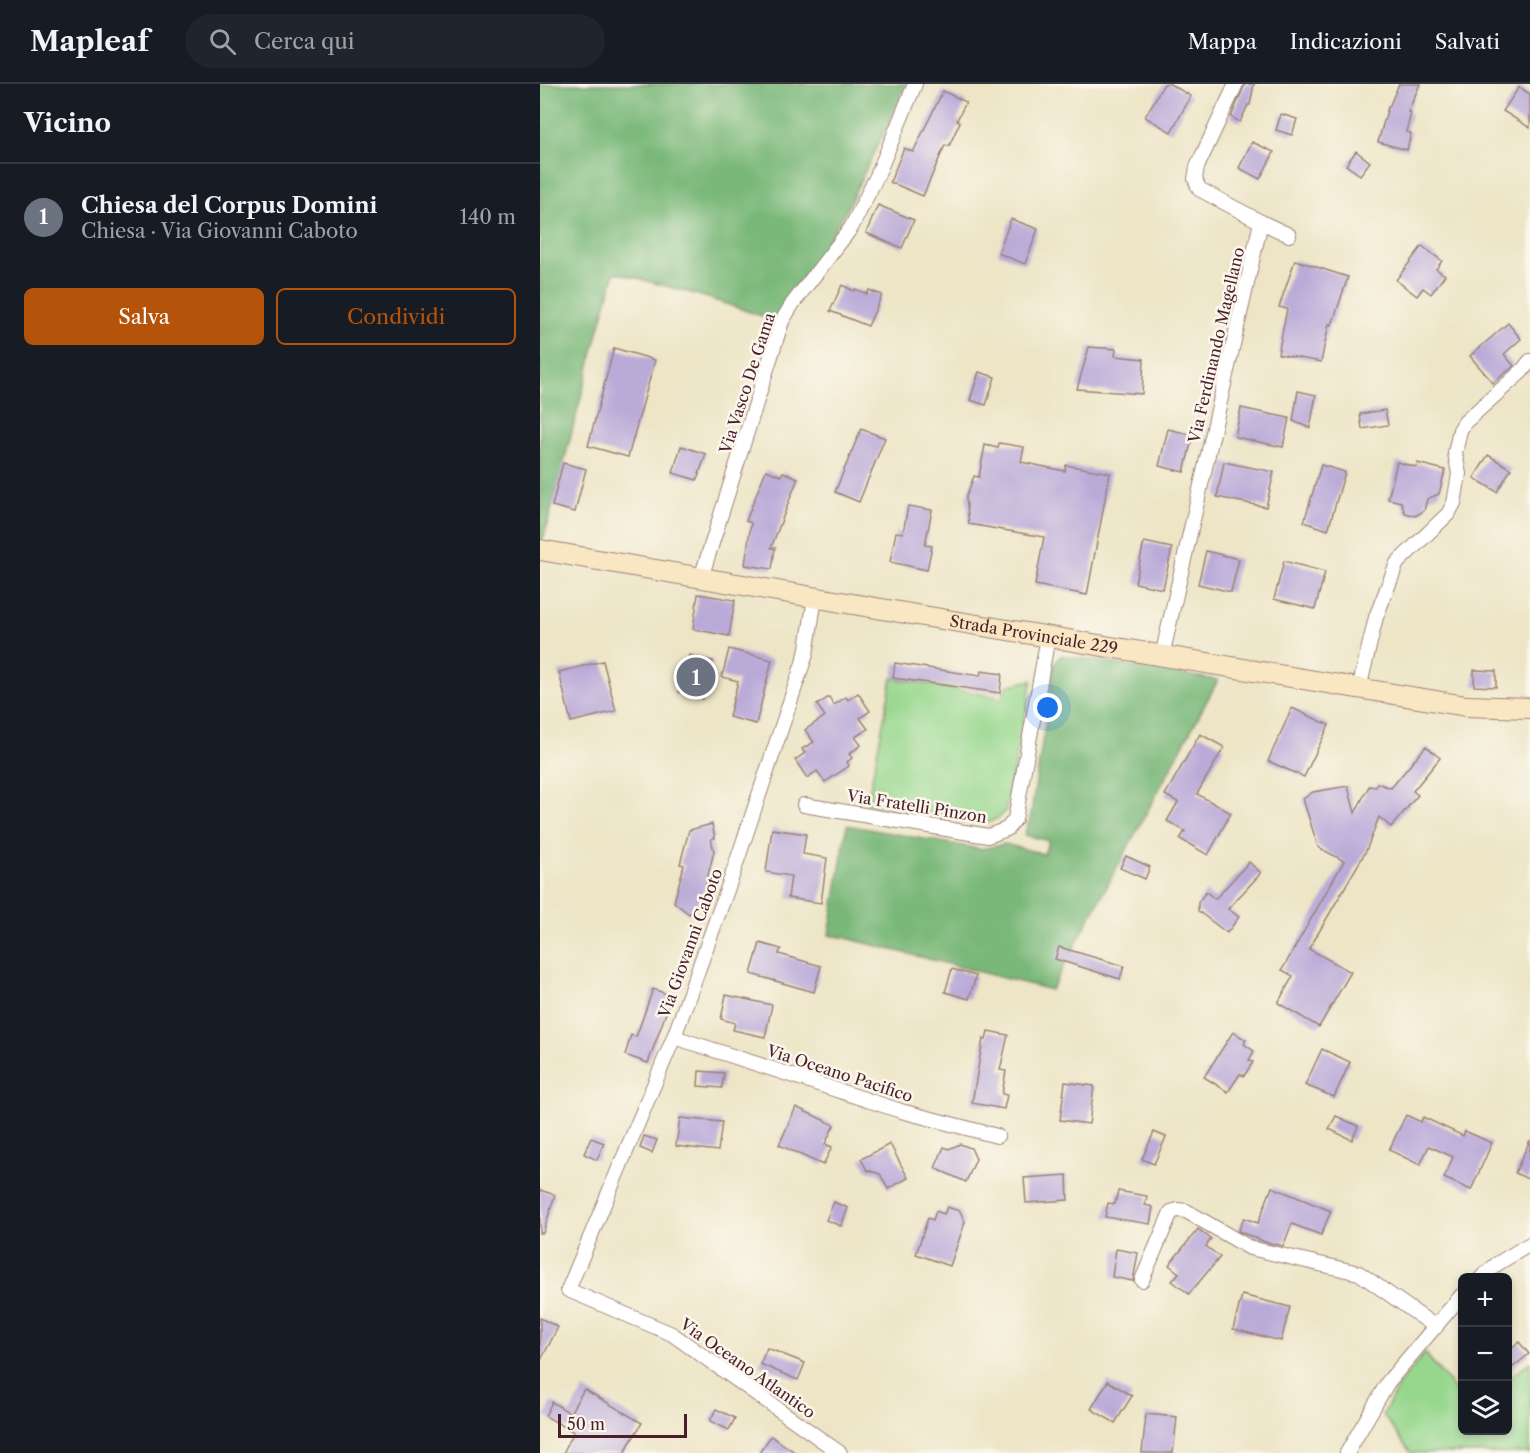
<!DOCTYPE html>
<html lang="it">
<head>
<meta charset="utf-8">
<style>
  body { margin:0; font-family:"Libre Caslon Text",serif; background:#20242c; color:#f1f3f6 }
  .controls { position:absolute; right:18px; bottom:18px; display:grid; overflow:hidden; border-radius:9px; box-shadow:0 3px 9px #0003 }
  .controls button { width:54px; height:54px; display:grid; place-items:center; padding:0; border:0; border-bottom:2px solid #363941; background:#171b24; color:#f1f3f6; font:30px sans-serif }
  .scale { position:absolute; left:18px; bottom:15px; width:129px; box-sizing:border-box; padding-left:6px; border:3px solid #4a1f2b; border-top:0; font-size:16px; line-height:21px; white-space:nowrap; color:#4a1f2b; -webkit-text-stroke:4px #fbf7ec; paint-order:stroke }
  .you { position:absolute; left:508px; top:624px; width:21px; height:21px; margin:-15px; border:4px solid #fff; border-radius:50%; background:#1a73e8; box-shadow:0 0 0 9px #1a73e833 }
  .badge { display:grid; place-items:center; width:39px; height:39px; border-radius:50%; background:#b45309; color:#fff; font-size:20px; font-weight:700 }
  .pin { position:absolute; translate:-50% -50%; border:3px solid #fff; box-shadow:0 2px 6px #0006 }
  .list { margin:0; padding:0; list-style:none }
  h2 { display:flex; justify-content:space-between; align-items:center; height:78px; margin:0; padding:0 24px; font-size:26px }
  h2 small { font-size:20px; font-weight:400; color:#9ea1a6 }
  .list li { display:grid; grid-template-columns:39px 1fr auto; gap:18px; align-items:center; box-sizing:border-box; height:108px; padding:0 24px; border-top:2px solid #363941 }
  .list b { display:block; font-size:22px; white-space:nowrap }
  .list p { margin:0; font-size:20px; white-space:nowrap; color:#9ea1a6 }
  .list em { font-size:20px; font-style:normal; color:#9ea1a6 }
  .actions { display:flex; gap:12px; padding:18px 24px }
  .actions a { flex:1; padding:14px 0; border:2px solid #b45309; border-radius:9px; text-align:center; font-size:21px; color:#b45309 }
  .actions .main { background:#b45309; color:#fff }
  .icon { flex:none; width:33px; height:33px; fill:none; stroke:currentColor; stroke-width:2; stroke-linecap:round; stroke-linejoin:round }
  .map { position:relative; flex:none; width:990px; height:1369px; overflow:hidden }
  header { display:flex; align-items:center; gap:36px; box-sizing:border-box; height:84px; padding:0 30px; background:#171b24; border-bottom:2px solid #363941 }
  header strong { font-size:28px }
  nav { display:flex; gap:33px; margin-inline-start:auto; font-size:21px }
  .search { width:420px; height:54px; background:#20242c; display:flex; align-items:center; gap:15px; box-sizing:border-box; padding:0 21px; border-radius:33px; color:#9ea1a6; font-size:22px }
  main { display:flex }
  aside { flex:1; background:#171b24 }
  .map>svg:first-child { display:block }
  .green { fill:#97d78d; stroke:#707b5c; stroke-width:1.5 }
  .forest { fill:#79b878; stroke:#626c52; stroke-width:1.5 }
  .building { fill:#baaad8 }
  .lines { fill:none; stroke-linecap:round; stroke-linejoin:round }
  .street-casing { stroke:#9c8278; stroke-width:16 }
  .secondary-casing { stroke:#9c8278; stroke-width:22 }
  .street { stroke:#fff; stroke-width:14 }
  .secondary { stroke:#f9e7c3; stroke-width:20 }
  .labels { text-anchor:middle; stroke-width:5; stroke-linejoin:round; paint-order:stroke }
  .street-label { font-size:16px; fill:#4a1f2b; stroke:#fbf7ec }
</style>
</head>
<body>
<header>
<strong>Mapleaf</strong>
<div class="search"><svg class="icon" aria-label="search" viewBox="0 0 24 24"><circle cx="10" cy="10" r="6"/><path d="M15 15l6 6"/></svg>Cerca qui</div>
<nav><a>Mappa</a><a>Indicazioni</a><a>Salvati</a></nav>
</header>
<main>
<aside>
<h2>Vicino<small></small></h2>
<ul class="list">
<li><span class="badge" style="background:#6b7280">1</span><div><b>Chiesa del Corpus Domini</b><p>Chiesa · Via Giovanni Caboto</p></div><em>140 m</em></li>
</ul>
<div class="actions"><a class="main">Salva</a><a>Condividi</a></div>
</aside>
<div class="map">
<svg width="990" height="1369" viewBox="0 0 990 1369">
  <rect width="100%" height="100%" fill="#fbf7ec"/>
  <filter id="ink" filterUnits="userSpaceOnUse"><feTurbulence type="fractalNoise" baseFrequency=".0167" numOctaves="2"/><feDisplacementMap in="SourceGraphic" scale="12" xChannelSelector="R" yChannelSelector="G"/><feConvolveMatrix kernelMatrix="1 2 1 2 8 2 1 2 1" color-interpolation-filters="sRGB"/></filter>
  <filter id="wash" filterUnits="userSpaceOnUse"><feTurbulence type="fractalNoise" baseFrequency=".008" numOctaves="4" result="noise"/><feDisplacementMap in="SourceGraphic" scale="24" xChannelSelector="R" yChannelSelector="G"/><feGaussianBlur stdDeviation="1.35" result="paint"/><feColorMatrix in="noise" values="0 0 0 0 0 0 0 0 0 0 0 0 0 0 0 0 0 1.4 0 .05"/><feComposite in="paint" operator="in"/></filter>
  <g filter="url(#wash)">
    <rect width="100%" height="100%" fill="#ede5c6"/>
    <g class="green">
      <path d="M352 594 462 614 467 602 492 596 465 728 460 733 448 739 327 720Z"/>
      <path d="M885 1269 922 1315V1346H968V1295L990 1278V1369H871L843 1331 859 1301Z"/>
    </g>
    <g class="forest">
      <path d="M0 0H367L306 127 237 237 162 212 75 188 63 230 4 453 0 457Z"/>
      <path d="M521 571 678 596 511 906 302 853 289 851 307 741 440 765 465 760 504 770 509 757 484 751 490 735 515 579Z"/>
    </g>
    <g id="blocks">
      <g class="building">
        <path d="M624 0H630L651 12 631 48 605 33Z"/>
        <path d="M705 0H714L710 21H708L700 38 691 33Z"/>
        <path d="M859 0H880L868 28 871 29 866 48 871 49 867 66 838 58 848 23H849Z"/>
        <path d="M979 3 990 10V44L963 27Z"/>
        <path d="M403 7 426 18 417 36 420 38 409 62 405 61 383 112 350 98 364 64 373 68Z"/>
        <path d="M741 30 757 35 752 51 736 46Z"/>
        <path d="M712 58 734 68 720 95 699 84Z"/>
        <path d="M816 67 830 78 820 91 806 81Z"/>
        <path d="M338 121 374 136 362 164 326 149Z"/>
        <path d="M471 135 498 145 485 180 458 169Z"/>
        <path d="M882 162 902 177 896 185 905 191 891 210 883 204 877 212 856 196Z"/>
        <path d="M755 176 808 193 792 241 789 240 781 278 738 270 747 225 739 223Z"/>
        <path d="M302 201 314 207 315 205 327 210 329 206 342 211 328 242 290 227Z"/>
        <path d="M968 239 981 255 964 270 974 282 953 299 930 272Z"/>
        <path d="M549 263 576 265 575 272 604 275 602 310 537 305Z"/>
        <path d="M74 264 115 276 88 373 48 362Z"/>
        <path d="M439 288 455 293 446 321 430 316Z"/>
        <path d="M758 307 776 311 770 344 753 337Z"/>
        <path d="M701 324 749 334 743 363 695 353Z"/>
        <path d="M845 326 848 341 822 345 820 330Z"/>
        <path d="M321 345 345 354 319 418 295 408Z"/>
        <path d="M628 345 653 351 644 388 619 382Z"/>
        <path d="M459 359 484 363 481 378 525 387 526 381 570 389 547 511 495 501 504 453 429 440 426 413 434 392 439 393 445 361 458 364Z"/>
        <path d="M141 362 166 370 157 396 133 389Z"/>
        <path d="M948 371 971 385 957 408 934 394Z"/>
        <path d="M684 378 734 388 726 423 677 413Z"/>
        <path d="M857 378 876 383 877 379 905 386 899 410 887 415 884 427 875 432 865 429 861 418 848 415Z"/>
        <path d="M23 379 46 385 35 428 12 422Z"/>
        <path d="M781 381 805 388 788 446 764 438Z"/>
        <path d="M226 386 241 392 243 388 258 394 231 464H235L232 485 205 481 211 439 206 437Z"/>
        <path d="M368 422 392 426 385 461 392 462 387 486 350 478 356 448 363 449Z"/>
        <path d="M604 458 632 464 623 505 595 499Z"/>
        <path d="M666 467 699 475 691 508 658 500Z"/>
        <path d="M744 477 785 488 775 525 734 515Z"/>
        <path d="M158 510 195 516 189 552 153 545Z"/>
        <path d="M189 565 232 576 216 640 189 633 198 597 182 593Z"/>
        <path d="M149 571 173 577 163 615 139 608Z"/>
        <path d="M63 577 76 627 31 638 19 588Z"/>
        <path d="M355 579 440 592 441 587 462 590 460 609 353 594Z"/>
        <path d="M934 586 956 587V603L934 602Z"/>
        <path d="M318 609 330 627 320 634 328 645 315 653 321 661 309 670 312 674 307 678 309 682 285 698 277 687 267 694 255 676 265 669 262 665 274 658 265 646 285 632 277 621 289 613 294 621 306 613 308 616Z"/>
        <path d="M752 624 789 641 764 693 728 677Z"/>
        <path d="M660 650 684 663 657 710 691 729 668 771 640 755 645 747 627 737 638 718 625 711Z"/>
        <path d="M886 662 900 674 873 707 878 711 851 743 839 733 826 767 769 865 811 888 779 943 738 919 753 892 742 886 804 777 778 763 763 715 773 708 808 702 815 729 829 702 836 703 837 699 851 704Z"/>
        <path d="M172 740 175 754 171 755 174 767 163 812 149 830 134 818 144 781 140 780 149 746Z"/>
        <path d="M232 745 266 750 263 770 287 774 281 819 248 814 251 792 226 788Z"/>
        <path d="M586 772 610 783 605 795 580 784Z"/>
        <path d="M709 778 721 789 688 825 699 833 687 849 658 827V818L666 808 675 815Z"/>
        <path d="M220 859 241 865 239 870 281 882 274 908 211 890Z"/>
        <path d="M519 863 584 882 580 895 515 875Z"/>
        <path d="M412 885 436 892 429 915 405 908Z"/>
        <path d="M113 905 132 912 108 979 85 971 91 951 96 953Z"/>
        <path d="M186 911 232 921 225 953 193 946 195 939 181 935Z"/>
        <path d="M448 947 468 951 460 986 466 987 462 1010 467 1011 464 1025 432 1019 443 955 446 956Z"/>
        <path d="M693 948 706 956 704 960 714 967 709 976 713 978 704 992 700 990 688 1008 664 993Z"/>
        <path d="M782 965 810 978 794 1013 765 1001Z"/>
        <path d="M159 987 184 989 182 1004 158 1002Z"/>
        <path d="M525 998 554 1002 549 1040 520 1036Z"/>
        <path d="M256 1023 294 1041 285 1060 292 1063 283 1081 239 1061Z"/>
        <path d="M866 1031 881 1038 883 1033 923 1052 925 1047 952 1059 931 1106 904 1094 913 1073 889 1062 880 1081 849 1066Z"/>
        <path d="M796 1032 818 1042 812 1056 789 1045Z"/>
        <path d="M140 1034 182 1038 178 1067 136 1062Z"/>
        <path d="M614 1048 626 1053 614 1080 602 1075Z"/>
        <path d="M104 1052 117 1056 112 1069 100 1064Z"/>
        <path d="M51 1054 64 1059 57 1076 44 1070Z"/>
        <path d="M990 1056V1096L975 1089Z"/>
        <path d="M350 1060 368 1094 348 1105 340 1090 327 1086 321 1075Z"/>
        <path d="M420 1060 431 1064 436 1075 426 1098 395 1084 404 1063 409 1065Z"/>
        <path d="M527 1091 528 1116 486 1119 484 1094Z"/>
        <path d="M732 1103 791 1127 781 1151 752 1140 743 1162 725 1158 698 1147 704 1134 718 1139Z"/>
        <path d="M0 1106 15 1111 3 1149H0Z"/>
        <path d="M578 1107 607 1112 605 1121 613 1123 610 1140 565 1133 568 1119 575 1120Z"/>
        <path d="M294 1118 308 1124 301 1142 286 1136Z"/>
        <path d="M407 1123 420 1127 425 1138 410 1182 376 1170 388 1134 393 1136 396 1127 404 1130Z"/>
        <path d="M658 1145 671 1155 666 1162 680 1173 649 1210 632 1197 639 1189 629 1181Z"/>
        <path d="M576 1165 598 1169 593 1197 572 1193Z"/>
        <path d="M702 1211 750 1223 741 1257 693 1245Z"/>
        <path d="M0 1234 18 1243 0 1278Z"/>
        <path d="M979 1258 989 1270 968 1287V1268Z"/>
        <path d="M227 1264 265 1279 258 1296 220 1280Z"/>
        <path d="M568 1297 592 1312 575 1339 551 1325Z"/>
        <path d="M44 1305 102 1339 84 1369H23L34 1348 5 1332 12 1318 30 1329Z"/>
        <path d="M176 1325 195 1334 189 1346 170 1337Z"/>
        <path d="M606 1330 637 1333 633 1369H602Z"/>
        <path d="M231 1352 256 1369H219Z"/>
      </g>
    </g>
  </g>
  <g filter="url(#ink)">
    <use href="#blocks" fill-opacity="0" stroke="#9c8278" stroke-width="1.5"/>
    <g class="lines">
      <defs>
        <g id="street">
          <path d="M721 138 749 151"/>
          <path d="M161 494 242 237 253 219 311 144 337 92 375 0"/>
          <path d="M275 514 266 570 191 795 134 953 28 1206 132 1250 300 1369"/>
          <path d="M622 572 721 138 659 105 655 95 657 83 696 0"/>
          <path d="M819 605 836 533 857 479 908 430 914 419 919 390 915 369 920 346 925 338 982 287 990 277"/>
          <path d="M264 721 448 752 467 745 475 735 508 553"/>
          <path d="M134 953 361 1027 457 1052"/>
          <path d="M941 1194 957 1180 990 1160"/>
          <path d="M602 1196 631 1128 638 1126 646 1127 710 1164 819 1189 896 1243"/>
          <path d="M807 1369 848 1298 922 1211"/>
        </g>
        <g id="secondary">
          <path id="s1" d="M0 466 371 530 926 622 990 624"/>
        </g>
      </defs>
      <use href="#street" class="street-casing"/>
      <use href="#secondary" class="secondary-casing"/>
      <use href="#street" class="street"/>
      <use href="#secondary" class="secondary"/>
    </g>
  </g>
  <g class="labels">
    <g class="street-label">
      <text transform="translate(676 261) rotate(-77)" y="6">Via Ferdinando Magellano</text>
      <text transform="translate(207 299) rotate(-72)" y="6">Via Vasco De Gama</text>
      <text dy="6" stroke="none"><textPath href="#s1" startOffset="501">Strada Provinciale 229</textPath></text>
      <text transform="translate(377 722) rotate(9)" y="6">Via Fratelli Pinzon</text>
      <text transform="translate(150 859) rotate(-70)" y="6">Via Giovanni Caboto</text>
      <text transform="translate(300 989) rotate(18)" y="6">Via Oceano Pacifico</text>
      <text transform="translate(208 1284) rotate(35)" y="6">Via Oceano Atlantico</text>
    </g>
  </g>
</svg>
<div class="controls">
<button>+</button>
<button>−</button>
<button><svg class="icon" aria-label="layers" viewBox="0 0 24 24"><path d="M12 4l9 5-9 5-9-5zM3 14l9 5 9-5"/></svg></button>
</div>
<div class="scale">50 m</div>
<div class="you"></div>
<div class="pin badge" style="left:156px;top:593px;background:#6b7280">1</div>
</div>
</main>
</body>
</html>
